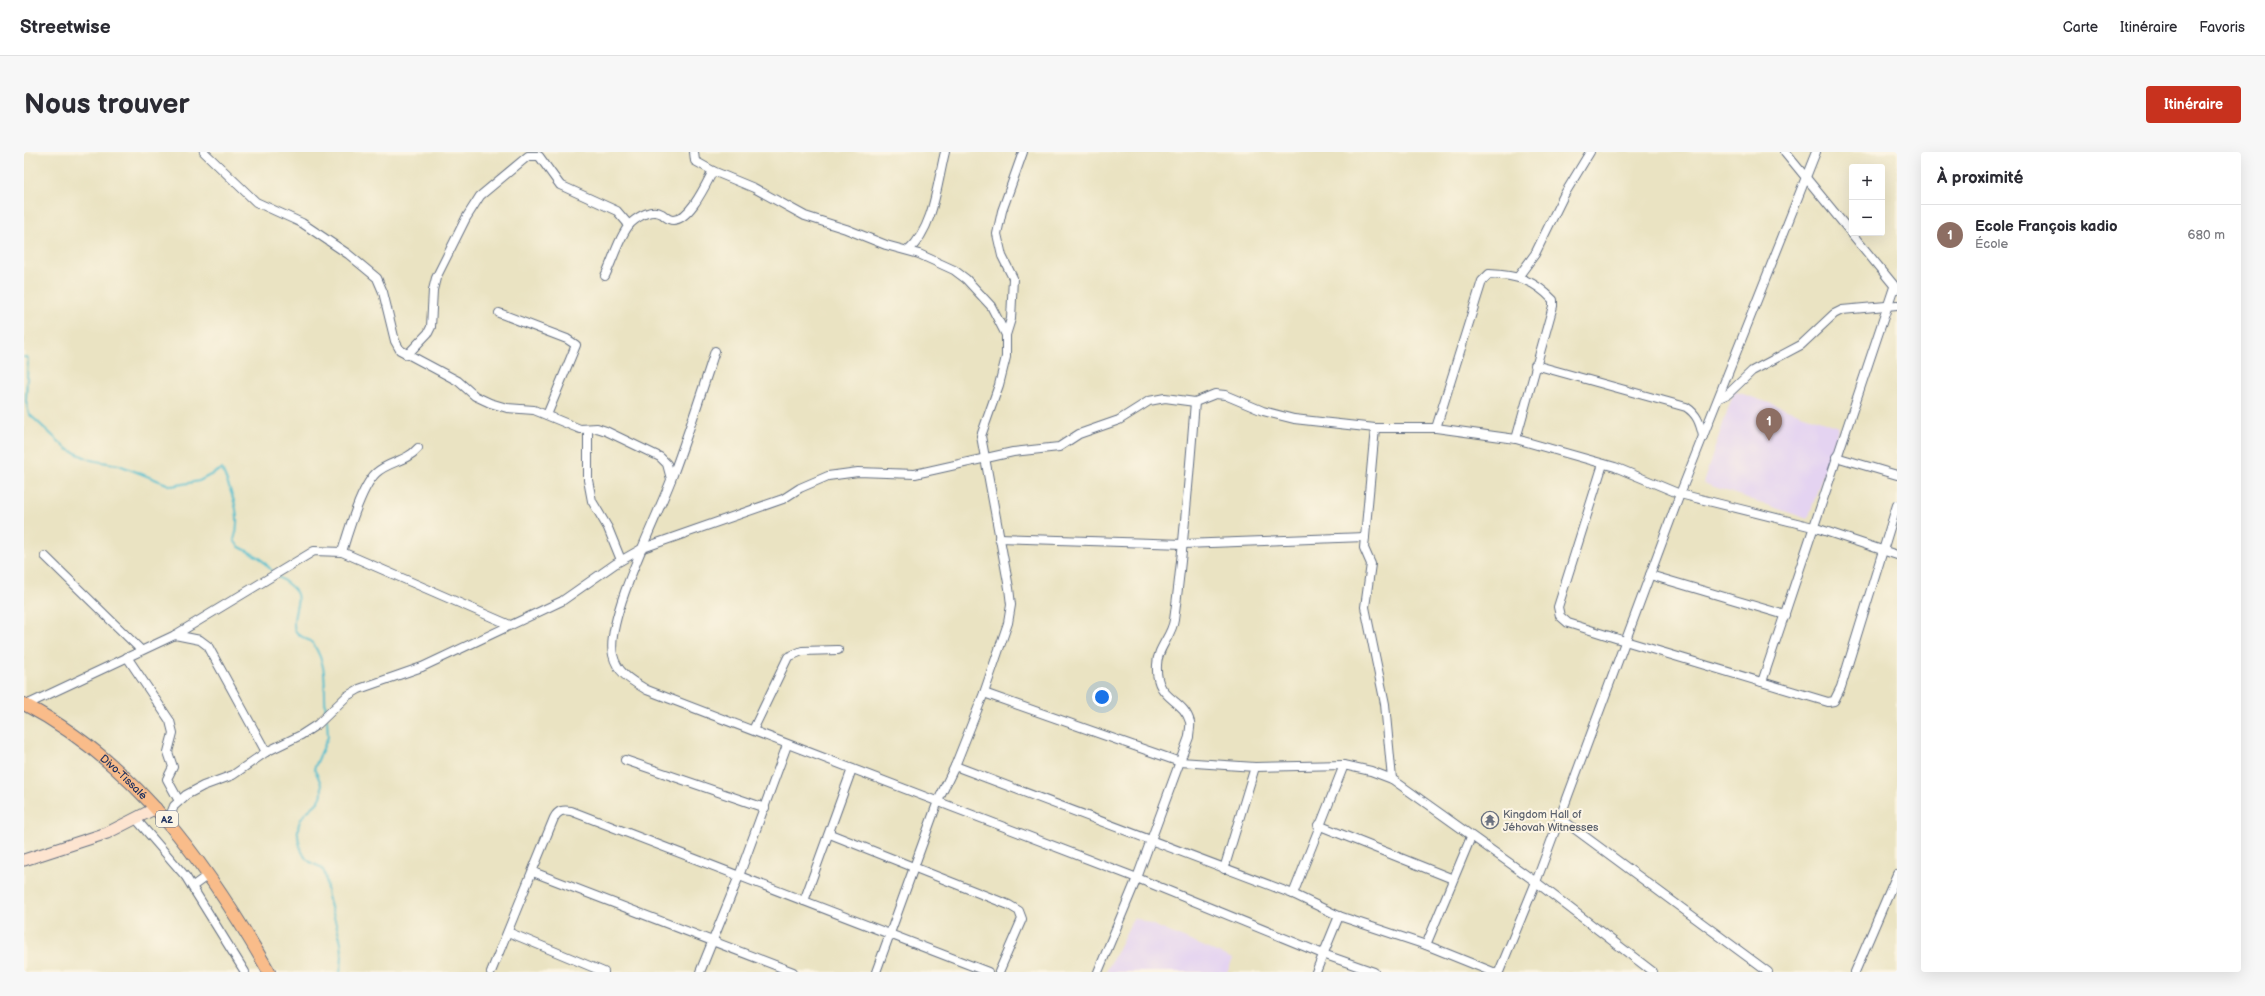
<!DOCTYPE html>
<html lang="fr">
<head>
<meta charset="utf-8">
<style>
  body { margin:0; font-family:"Balsamiq Sans",sans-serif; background:#f7f7f7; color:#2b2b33 }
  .controls { position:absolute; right:12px; top:12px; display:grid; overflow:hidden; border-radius:4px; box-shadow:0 4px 16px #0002 }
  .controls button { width:36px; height:36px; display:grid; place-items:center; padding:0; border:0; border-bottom:1px solid #e1e1e2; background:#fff; color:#2b2b33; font:20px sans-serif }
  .you { position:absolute; left:1078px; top:545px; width:14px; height:14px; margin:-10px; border:3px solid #fff; border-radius:50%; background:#1a73e8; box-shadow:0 0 0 6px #1a73e833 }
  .badge { display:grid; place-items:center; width:26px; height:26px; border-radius:50%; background:#c8321e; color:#fff; font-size:13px; font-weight:700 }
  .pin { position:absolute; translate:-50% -33px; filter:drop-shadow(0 1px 2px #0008) }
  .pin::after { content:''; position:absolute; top:21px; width:14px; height:12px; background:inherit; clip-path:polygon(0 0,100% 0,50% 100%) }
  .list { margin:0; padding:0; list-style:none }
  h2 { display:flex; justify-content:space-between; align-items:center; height:52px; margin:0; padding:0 16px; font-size:17px }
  h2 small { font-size:13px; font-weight:400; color:#7c7c81 }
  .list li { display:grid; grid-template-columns:26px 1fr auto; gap:12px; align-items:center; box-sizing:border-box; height:60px; padding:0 16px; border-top:1px solid #e1e1e2 }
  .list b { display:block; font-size:15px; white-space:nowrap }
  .list p { margin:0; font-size:13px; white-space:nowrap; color:#7c7c81 }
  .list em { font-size:13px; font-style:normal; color:#7c7c81 }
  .map { position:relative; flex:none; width:1873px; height:820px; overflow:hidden; border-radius:4px }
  header { display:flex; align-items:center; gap:24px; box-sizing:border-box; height:56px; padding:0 20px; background:#fff; border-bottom:1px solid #e1e1e2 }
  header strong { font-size:19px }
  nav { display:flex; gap:22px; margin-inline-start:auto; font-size:14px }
  .intro { display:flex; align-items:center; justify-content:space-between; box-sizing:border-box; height:96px; padding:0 24px }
  h1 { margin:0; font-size:28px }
  .button { padding:10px 18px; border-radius:4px; background:#c8321e; color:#fff; font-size:14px; font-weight:700 }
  main { display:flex; gap:24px; padding:0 24px }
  aside { flex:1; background:#fff; border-radius:4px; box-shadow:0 4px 16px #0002 }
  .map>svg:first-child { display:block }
  .built { fill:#e4d3f1 }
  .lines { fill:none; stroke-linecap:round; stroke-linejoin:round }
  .stream { stroke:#52bdce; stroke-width:2 }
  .street-casing { stroke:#636e81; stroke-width:10 }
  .secondary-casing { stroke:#636e81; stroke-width:13 }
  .primary-casing { stroke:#636e81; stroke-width:14 }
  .street { stroke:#fff; stroke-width:8 }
  .secondary { stroke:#fde4d0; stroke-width:11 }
  .primary { stroke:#f9bc8a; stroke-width:12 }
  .labels { text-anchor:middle; stroke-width:4; stroke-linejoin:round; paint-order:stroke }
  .shield { fill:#fcf5e5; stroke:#5e6a86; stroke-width:1 }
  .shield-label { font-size:10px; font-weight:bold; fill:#1b2f5e }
  .street-label { font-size:11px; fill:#1b2f5e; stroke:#fcf5e5 }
  .worship-label { font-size:11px; fill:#5b616d; stroke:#fcf5e5; text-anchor:start }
</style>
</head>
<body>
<header>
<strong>Streetwise</strong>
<nav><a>Carte</a><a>Itinéraire</a><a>Favoris</a></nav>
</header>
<div class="intro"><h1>Nous trouver</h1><a class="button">Itinéraire</a></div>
<main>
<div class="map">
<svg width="1873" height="820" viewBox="0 0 1873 820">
  <rect width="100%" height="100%" fill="#fcf5e5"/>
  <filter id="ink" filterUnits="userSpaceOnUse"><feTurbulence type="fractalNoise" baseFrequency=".025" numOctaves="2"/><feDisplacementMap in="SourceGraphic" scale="8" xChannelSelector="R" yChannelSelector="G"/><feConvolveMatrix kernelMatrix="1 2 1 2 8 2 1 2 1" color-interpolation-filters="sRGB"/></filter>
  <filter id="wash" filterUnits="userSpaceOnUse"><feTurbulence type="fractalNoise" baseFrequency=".012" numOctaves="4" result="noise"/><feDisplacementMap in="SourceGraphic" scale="16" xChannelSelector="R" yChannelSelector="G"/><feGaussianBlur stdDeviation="0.9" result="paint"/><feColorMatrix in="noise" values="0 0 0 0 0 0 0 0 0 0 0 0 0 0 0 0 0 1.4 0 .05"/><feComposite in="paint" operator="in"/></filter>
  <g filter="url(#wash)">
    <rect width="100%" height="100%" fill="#eae3c2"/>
    <g class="built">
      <path d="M1710 239 1815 275 1784 367 1679 331Z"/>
      <path d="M1110 765 1209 807 1203 820H1082Z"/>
    </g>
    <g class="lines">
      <g class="stream">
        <path d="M0 205 4 206 2 249 5 262 43 297 67 308 95 313 148 334 175 329 198 317C207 341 219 362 210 388L214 394 236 406 250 421"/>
        <path d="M253 424C259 428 268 434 272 440 278 449 266 466 271 478 275 486 285 486 290 493 305 517 299 535 302 561"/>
        <path d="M303 567 304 585 290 617C314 658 277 649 274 677 273 687 277 704 286 710 291 714 298 713 300 720 303 726 302 736 304 744 310 771 323 791 316 820"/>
      </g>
    </g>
  </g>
  <g filter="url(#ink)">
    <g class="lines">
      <defs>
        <g id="street">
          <path d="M180 0 232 50 278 71 324 102 353 126 359 140 371 189 376 198 434 229 451 244 466 251 483 256 510 258 556 277 573 276 582 279 636 305 643 312 647 327"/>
          <path d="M670 0 671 9 689 19"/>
          <path d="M1761 0 1873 137"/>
          <path d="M885 98C910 75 913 32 921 0"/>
          <path d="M581 124C588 110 596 82 607 71 615 64 628 56 638 62 641 64 644 68 649 68 666 68 682 32 689 19L730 36 781 64 822 77 862 93 895 102 930 118 942 127 967 154 982 183V205L975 233 957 284 985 436 987 453 984 471 960 541 931 614 914 649 852 820"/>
          <path d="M1494 125 1511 102 1540 43 1566 0"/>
          <path d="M475 161 543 187 552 193 523 263"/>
          <path d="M982 183 987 167 989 126 978 104 973 82 978 59 999 0"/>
          <path d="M691 199C677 242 663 286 647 328 633 365 581 468 589 503 593 521 608 529 623 538L1113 726 1299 802 1350 820"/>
          <path d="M383 203 404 181 407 175 409 138 412 126 442 66 456 44 504 4H515L536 33 593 59 605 73"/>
          <path d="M1511 213 1662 255C1673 262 1676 271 1679 284"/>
          <path d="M1695 246 1704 242 1728 219 1777 193 1810 162 1818 158 1873 153"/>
          <path d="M1351 276 1340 396 1347 412 1341 455 1361 552 1368 627"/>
          <path d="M1412 276 1458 129 1465 122C1493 123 1510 128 1529 148V154L1492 287"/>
          <path d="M564 278V328L568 349 584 376 597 408"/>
          <path d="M1812 305 1873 323"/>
          <path d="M1579 312 1534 455 1536 464 1544 471 1601 489 1804 550 1810 549 1817 535 1873 353"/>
          <path d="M975 386 1160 392 1341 385"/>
          <path d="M318 400C324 380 337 335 352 321 365 309 382 310 394 296"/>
          <path d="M21 404 117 498"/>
          <path d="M1626 423 1761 463"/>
          <path d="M151 483 176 488 184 494 242 600"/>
          <path d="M103 505 146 569 149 581 144 600 149 615 143 627 155 649"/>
          <path d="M1738 530 1870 135"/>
          <path d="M960 541 1156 610 1231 615 1320 613 1347 619 1368 627 1512 730 1629 820"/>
          <path d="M2 553 151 483 290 399 318 400 486 473"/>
          <path d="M729 578 764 505 778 499 814 498"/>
          <path d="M601 608 741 656"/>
          <path d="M931 614 1269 742 1315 764 1402 793 1469 820"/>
          <path d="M1536 666 1744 820"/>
          <path d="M112 667 162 725 221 820"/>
          <path d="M144 669 150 654 162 643 179 634 209 623 242 600 277 583 294 572 323 544 335 537 398 515 538 449 591 412 619 396 759 347 776 336 804 324 834 320 891 322 989 300 1035 295 1055 282 1095 268 1125 249 1141 246 1171 250 1191 242 1201 243 1239 259 1270 267 1351 276H1412L1492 287 1591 315 1656 342 1789 375 1873 403"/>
          <path d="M1294 673 1429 727"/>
          <path d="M806 682 985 753 995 759 998 767 975 820"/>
          <path d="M1200 717 1231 615"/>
          <path d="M509 720 769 820"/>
          <path d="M169 734 184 723"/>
          <path d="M1269 742 1320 613"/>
          <path d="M780 749 828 617"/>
          <path d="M484 780 580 820"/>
          <path d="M1402 793 1447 685"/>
          <path d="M467 820 530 666C534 658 539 658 547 659L964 820"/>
          <path d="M676 820 715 724 763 593"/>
          <path d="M1074 820 1113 726 1165 585C1165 580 1167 574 1166 570 1159 545 1131 549 1133 513 1133 496 1148 484 1150 468 1160 396 1165 323 1171 250"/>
          <path d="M1292 820 1315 764"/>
          <path d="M1475 820 1512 730 1656 342 1792 0"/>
          <path d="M1831 820 1873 722"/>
        </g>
        <path id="secondary" d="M0 708 83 681 132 656"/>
        <g id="primary">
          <path id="s1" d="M0 552C112 611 184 713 245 820"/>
        </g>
      </defs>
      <use href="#street" class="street-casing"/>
      <use href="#secondary" class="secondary-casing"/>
      <use href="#primary" class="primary-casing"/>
      <use href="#street" class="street"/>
      <use href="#secondary" class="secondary"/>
      <use href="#primary" class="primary"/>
    </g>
  </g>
  <defs>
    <symbol id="temple-ring" viewBox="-11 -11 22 22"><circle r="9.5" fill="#fcf5e5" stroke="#6b7280" stroke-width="1.5"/><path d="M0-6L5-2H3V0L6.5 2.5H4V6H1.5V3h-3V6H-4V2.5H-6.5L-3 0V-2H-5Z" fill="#6b7280"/></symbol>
  </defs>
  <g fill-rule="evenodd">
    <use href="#temple-ring" x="1456" y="658" width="20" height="20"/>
  </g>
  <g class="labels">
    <rect class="shield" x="132" y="659" width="22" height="16" rx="3"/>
    <g class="shield-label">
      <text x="143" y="671">A2</text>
    </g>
    <g class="street-label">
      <text dy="4" stroke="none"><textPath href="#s1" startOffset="124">Divo-Tissalé</textPath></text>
    </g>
    <g class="worship-label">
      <text x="1479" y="666">Kingdom Hall of<tspan x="1479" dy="13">Jéhovah Witnesses</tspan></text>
    </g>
  </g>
</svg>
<div class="controls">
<button>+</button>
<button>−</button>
</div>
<div class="you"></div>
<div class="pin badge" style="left:1745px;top:289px;background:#8d6e63">1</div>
</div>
<aside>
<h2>À proximité<small></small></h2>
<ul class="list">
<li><span class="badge" style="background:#8d6e63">1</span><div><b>Ecole François kadio</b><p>École</p></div><em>680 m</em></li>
</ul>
</aside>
</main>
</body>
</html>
